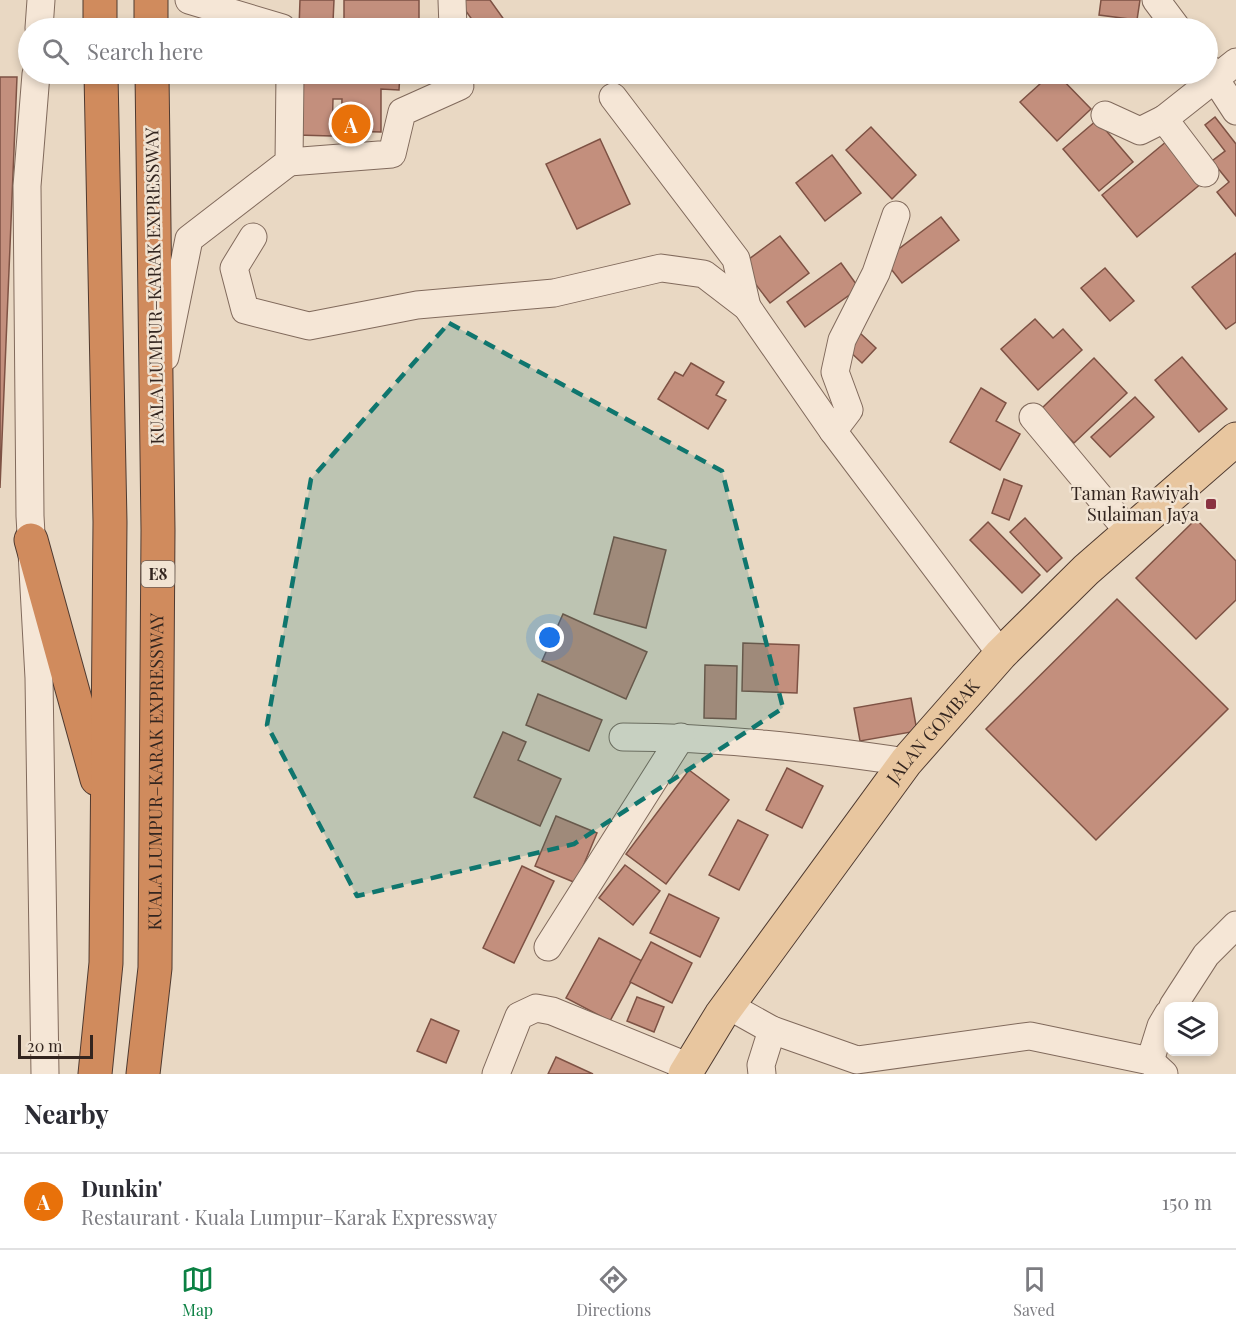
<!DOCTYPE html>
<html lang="en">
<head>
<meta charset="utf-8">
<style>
  body { margin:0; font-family:"Playfair Display",serif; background:#f7f7f7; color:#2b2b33 }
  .controls { position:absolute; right:18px; bottom:18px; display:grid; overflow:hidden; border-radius:12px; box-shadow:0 3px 9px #0003 }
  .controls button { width:54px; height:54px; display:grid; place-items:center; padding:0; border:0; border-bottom:2px solid #e1e1e2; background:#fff; color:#2b2b33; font:30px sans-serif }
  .scale { position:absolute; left:18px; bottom:15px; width:75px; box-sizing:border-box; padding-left:6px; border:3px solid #33251f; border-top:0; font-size:16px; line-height:21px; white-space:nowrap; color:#33251f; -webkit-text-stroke:4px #f1e3d2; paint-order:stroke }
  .you { position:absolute; left:550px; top:638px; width:21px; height:21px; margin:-15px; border:4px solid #fff; border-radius:50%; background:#1a73e8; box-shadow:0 0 0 9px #1a73e833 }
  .badge { display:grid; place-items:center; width:39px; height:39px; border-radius:50%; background:#0b8043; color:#fff; font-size:20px; font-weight:700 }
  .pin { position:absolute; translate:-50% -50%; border:3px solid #fff; box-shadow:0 2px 6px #0006 }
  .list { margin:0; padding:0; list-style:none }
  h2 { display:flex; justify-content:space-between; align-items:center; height:78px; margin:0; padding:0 24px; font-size:26px }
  h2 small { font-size:20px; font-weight:400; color:#7c7c81 }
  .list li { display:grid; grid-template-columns:39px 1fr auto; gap:18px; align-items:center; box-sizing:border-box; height:96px; padding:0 24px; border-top:2px solid #e1e1e2 }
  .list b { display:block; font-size:22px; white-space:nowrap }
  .list p { margin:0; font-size:20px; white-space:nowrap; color:#7c7c81 }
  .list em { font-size:20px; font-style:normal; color:#7c7c81 }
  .icon { flex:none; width:33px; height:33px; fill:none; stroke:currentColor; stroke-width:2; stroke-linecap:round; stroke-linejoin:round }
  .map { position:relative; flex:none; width:1236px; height:1074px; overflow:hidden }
  .search { position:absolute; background:#fff; box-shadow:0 3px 9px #0003; left:18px; right:18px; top:18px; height:66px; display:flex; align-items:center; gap:15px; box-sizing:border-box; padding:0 21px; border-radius:33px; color:#7c7c81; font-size:22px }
  .sheet { height:174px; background:#fff }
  nav { display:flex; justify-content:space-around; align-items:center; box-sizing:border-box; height:84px; border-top:2px solid #e1e1e2; background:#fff; font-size:16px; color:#7c7c81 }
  nav a { display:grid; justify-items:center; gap:3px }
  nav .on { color:#0b8043 }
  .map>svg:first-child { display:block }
  .building { fill:#c38f7d; stroke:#7e5244; stroke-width:1.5 }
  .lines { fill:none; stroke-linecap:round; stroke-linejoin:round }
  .minor-casing { stroke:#816a5c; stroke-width:29 }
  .major-casing { stroke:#4f3a30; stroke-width:35 }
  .highway-casing { stroke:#4f3a30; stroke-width:35 }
  .minor { stroke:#f5e6d6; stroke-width:27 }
  .major { stroke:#e8c69f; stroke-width:33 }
  .highway { stroke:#d08b5d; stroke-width:33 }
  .marked { fill:#0f766e; fill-opacity:0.2; stroke:#0f766e; stroke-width:4.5; stroke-dasharray:12 8; stroke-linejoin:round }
  .poi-dot { fill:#8a3241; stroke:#f1e3d2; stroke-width:2 }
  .labels { text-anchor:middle; stroke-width:5; stroke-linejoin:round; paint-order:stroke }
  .shield { fill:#f1e3d2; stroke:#6c5e55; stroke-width:1.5 }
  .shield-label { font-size:16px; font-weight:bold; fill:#33251f }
  .street-label { font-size:18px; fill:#33251f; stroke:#f1e3d2 }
  .poi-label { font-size:18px; fill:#33251f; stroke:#f1e3d2; text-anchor:end }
</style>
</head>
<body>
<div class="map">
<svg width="1236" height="1074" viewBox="0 0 1236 1074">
  <rect width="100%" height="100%" fill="#e9d8c3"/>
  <g class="building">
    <path d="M300 0H334L333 22H344V0H419V28H299Z"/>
    <path d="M458 0H490L510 28H478Z"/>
    <path d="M1101 0H1140L1137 20 1099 15Z"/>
    <path d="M298 74H400L399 90 381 89V132L341 131 342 99H333L332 136 297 135Z"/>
    <path d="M510 74H531L517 83Z"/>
    <path d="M1051 74H1057L1091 109 1057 141 1020 102Z"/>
    <path d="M0 77H17L0 488Z"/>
    <path d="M1215 117 1236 144V216L1217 192 1229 182 1212 161 1225 151 1205 125Z"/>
    <path d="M1097 120 1133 162 1099 191 1063 149Z"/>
    <path d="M871 127 916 175 892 199 846 150Z"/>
    <path d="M600 139 630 204 577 229 546 164Z"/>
    <path d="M1167 141 1202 183 1137 237 1102 195Z"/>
    <path d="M832 155 861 193 825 221 796 183Z"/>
    <path d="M941 217 959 240 902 283 884 260Z"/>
    <path d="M780 236 809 273 770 303 741 265Z"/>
    <path d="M1236 253V322L1226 329 1192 287Z"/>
    <path d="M841 263 859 288 805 327 787 302Z"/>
    <path d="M1105 268 1134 301 1110 321 1081 288Z"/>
    <path d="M1035 319 1053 338 1063 329 1082 350 1038 390 1001 349Z"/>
    <path d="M860 333 876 348 862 363 846 348Z"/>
    <path d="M1182 357 1227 409 1199 432 1155 380Z"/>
    <path d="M1094 358 1127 393 1074 443 1041 409Z"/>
    <path d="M691 363 724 382 716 395 726 400 708 429 658 399 675 372 683 376Z"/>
    <path d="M981 388 1006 403 996 421 1020 434 1000 470 950 442Z"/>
    <path d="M1135 397 1154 417 1110 457 1091 437Z"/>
    <path d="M1004 479 1022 486 1009 520 992 513Z"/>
    <path d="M1025 518 1062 558 1047 572 1010 532Z"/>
    <path d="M1196 519 1236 561V600L1196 639 1136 578Z"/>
    <path d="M988 522 1040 575 1022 593 970 540Z"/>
    <path d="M614 537 666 550 646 628 594 614Z"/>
    <path d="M1117 599 1228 709 1096 840 986 729Z"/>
    <path d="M563 614 647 652 626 699 542 661Z"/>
    <path d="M743 643 799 645 797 693 742 691Z"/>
    <path d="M705 665 737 666 736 719 704 718Z"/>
    <path d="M538 694 602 720 589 751 526 725Z"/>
    <path d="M911 698 917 731 860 741 854 708Z"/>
    <path d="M503 732 526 742 518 760 561 779 540 826 474 797Z"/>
    <path d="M787 768 823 786 802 828 766 810Z"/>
    <path d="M689 770 729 800 666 884 626 854Z"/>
    <path d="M556 816 597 833 576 883 535 866Z"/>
    <path d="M738 820 768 835 739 890 709 875Z"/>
    <path d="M625 865 660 891 633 925 599 898Z"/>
    <path d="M522 866 554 881 514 963 483 948Z"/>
    <path d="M669 894 719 918 700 957 650 933Z"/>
    <path d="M599 938 642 961 610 1021 566 998Z"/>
    <path d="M651 942 692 963 672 1003 630 982Z"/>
    <path d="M637 997 664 1007 654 1032 627 1021Z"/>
    <path d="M431 1019 459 1031 446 1063 417 1051Z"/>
    <path d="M556 1057 593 1074H548Z"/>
  </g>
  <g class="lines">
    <defs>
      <g id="minor">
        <path d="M189 0 282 28"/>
        <path d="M452 0 453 28"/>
        <path d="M1156 0 1177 28"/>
        <path d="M39 28 41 0"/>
        <path d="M1208 68 1236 111"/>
        <path d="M36 74 27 186 30 516 39 678 45 1074"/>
        <path d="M613 97 736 259 747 307"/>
        <path d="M1105 115 1140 131 1164 119"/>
        <path d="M289 162 392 154 402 112 460 86 458 74"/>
        <path d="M1205 173 1164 119 1236 62"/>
        <path d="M253 237 234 268 245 310 309 326 417 305 554 293 661 268 704 274 747 307 833 431 1001 654"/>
        <path d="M165 357 189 239 289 162 290 74"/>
        <path d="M1033 417 1129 532"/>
        <path d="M833 431 849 410 835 372 842 340 876 273 896 215"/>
        <path d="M623 737C718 737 812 748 906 762"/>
        <path d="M548 947 681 737"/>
        <path d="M729 1006 772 1030 857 1060 1030 1036 1150 1061 1164 1074"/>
        <path d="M1173 1006 1206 955 1236 925"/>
        <path d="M1150 1061 1161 1026 1168 1014"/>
        <path d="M496 1074 519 1016 536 1008 552 1011 689 1067"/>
        <path d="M762 1074 761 1065 772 1030"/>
      </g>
      <g id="major">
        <path id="s1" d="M685 1074 721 1015 906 762 1001 654 1086 570 1236 439"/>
      </g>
      <g id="highway">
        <path d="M100 0V28"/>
        <path d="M151 0V28"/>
        <path d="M31 540 97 779"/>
        <path d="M95 1074 106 963 110 522 101 74"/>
        <path id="s2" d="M143 1074 155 968 158 530 152 74"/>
      </g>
    </defs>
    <use href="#minor" class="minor-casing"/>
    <use href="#major" class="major-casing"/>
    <use href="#highway" class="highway-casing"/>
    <use href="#minor" class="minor"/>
    <use href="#major" class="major"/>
    <use href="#highway" class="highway"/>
  </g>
  <path class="marked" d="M449 323 722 471 783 708 574 844 357 896 267 725 311 479Z"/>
  <rect class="poi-dot" x="1205" y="498" width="12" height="12" rx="3"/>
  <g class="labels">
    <rect class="shield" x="141.5" y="561" width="33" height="26" rx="4.5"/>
    <g class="shield-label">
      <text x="158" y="580">E8</text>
    </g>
    <g class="street-label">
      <text transform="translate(155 286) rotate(-91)" y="6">KUALA LUMPUR–KARAK EXPRESSWAY</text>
      <text dy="6" stroke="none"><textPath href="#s1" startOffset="423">JALAN GOMBAK</textPath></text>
      <text dy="6" stroke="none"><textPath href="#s2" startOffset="303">KUALA LUMPUR–KARAK EXPRESSWAY</textPath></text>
    </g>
    <g class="poi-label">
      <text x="1199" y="500">Taman Rawiyah<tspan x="1199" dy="21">Sulaiman Jaya</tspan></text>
    </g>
  </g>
</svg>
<div class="controls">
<button><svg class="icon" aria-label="layers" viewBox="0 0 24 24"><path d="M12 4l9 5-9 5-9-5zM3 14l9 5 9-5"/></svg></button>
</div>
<div class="scale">20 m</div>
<div class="you"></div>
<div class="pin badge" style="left:351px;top:124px;background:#e8710a">A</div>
<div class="search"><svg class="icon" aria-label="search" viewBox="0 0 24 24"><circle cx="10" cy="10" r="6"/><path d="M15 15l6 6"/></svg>Search here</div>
</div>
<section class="sheet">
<h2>Nearby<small></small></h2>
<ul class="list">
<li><span class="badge" style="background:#e8710a">A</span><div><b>Dunkin'</b><p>Restaurant · Kuala Lumpur–Karak Expressway</p></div><em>150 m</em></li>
</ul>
</section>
<nav>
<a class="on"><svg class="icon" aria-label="map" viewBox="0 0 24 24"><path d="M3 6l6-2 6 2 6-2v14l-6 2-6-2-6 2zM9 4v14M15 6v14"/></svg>Map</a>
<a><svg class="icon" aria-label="directions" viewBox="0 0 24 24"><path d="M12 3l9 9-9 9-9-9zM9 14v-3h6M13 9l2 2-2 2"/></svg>Directions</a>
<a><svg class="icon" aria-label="saved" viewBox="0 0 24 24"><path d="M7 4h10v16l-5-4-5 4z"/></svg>Saved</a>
</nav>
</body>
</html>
